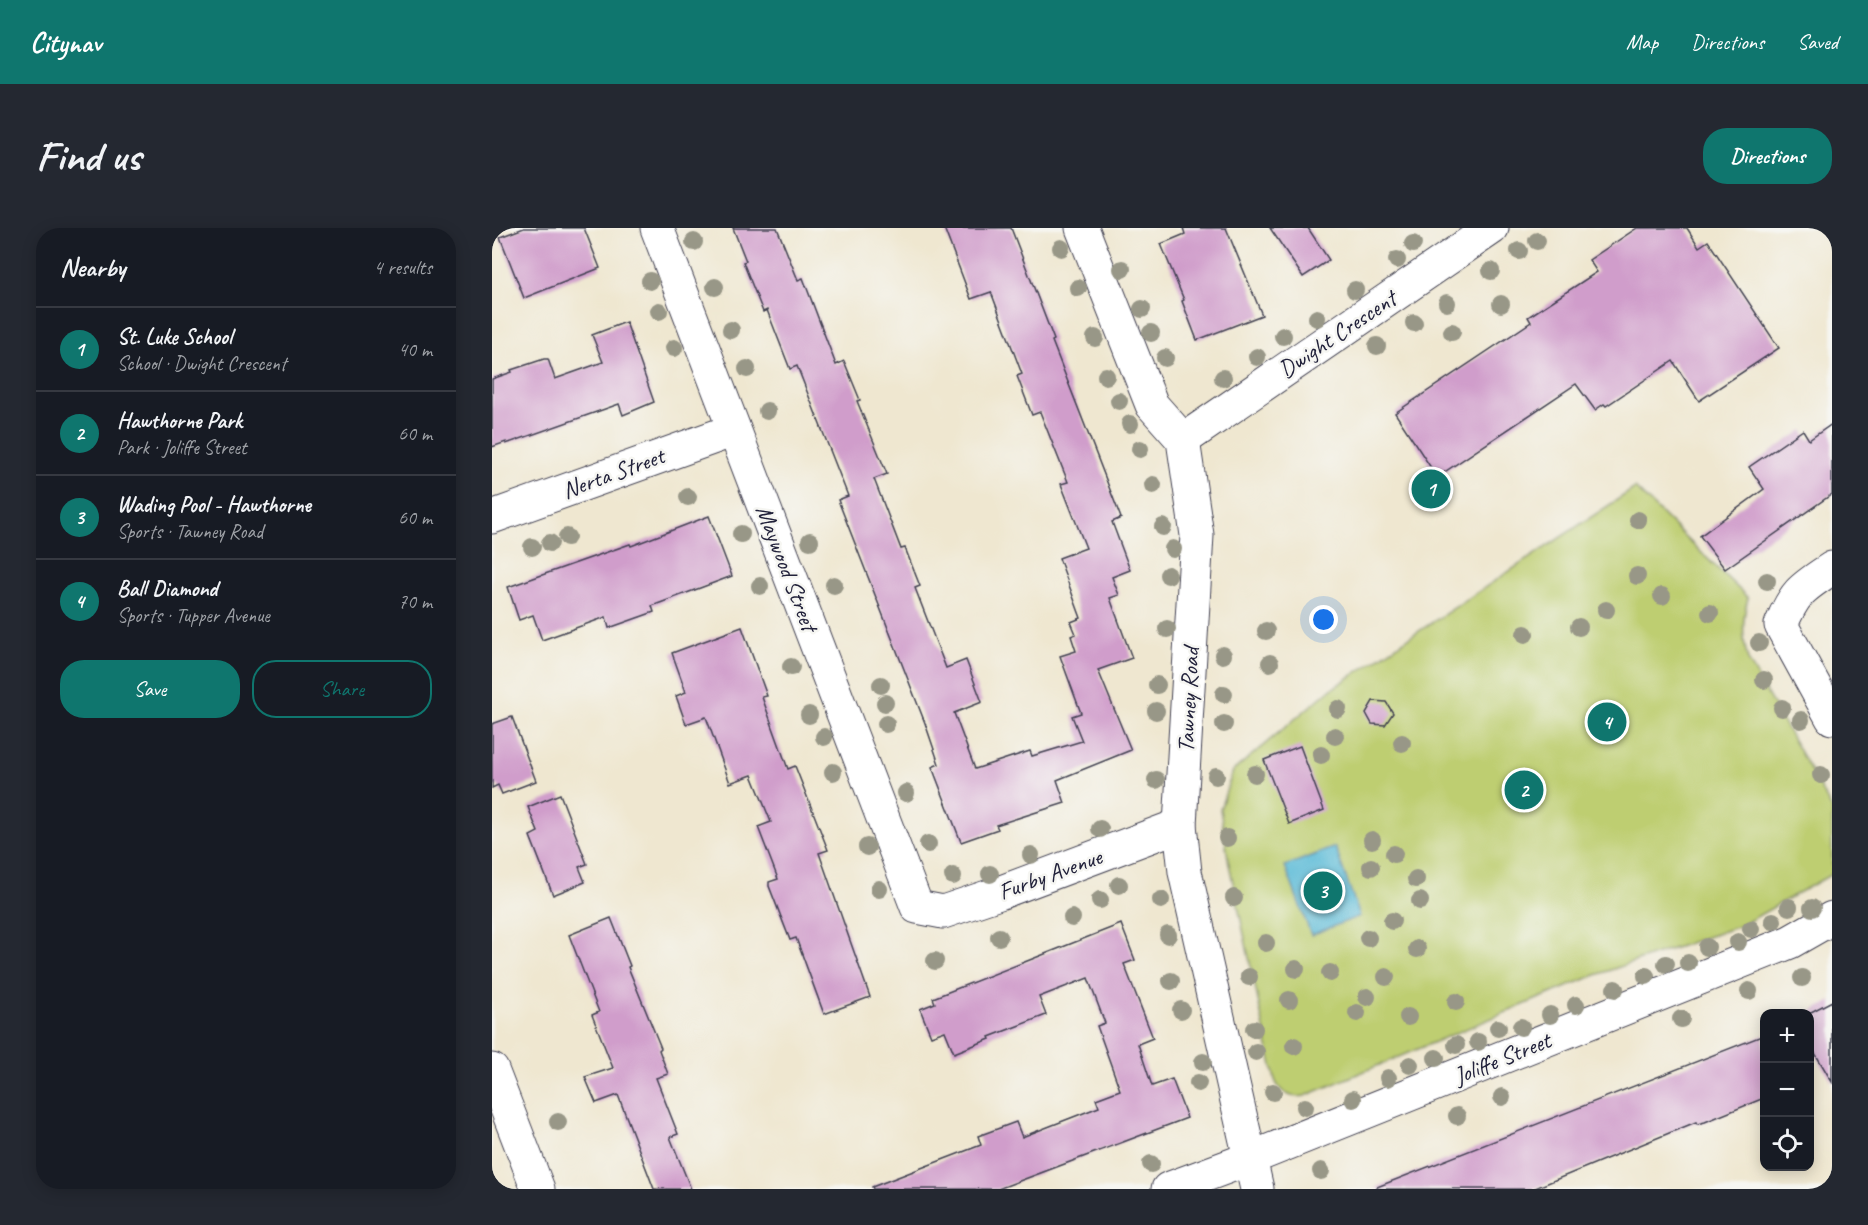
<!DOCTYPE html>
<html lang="en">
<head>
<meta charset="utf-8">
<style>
  body { margin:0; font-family:Caveat,sans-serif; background:#242831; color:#f1f3f6 }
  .controls { position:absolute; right:18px; bottom:18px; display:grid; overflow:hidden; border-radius:12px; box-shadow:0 3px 15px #0003 }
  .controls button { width:54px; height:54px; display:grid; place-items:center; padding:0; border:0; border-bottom:2px solid #363941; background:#171b24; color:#f1f3f6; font:30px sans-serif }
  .you { position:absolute; left:832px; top:392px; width:21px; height:21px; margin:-15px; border:4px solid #fff; border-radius:50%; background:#1a73e8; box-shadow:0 0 0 9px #1a73e833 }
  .badge { display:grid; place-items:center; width:39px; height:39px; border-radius:50%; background:#0f766e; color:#fff; font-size:20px; font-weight:700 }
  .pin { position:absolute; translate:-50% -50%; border:3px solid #fff; box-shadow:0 2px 6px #0006 }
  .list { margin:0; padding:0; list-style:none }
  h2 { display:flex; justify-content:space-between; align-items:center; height:78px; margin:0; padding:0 24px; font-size:26px }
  h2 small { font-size:20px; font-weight:400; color:#9ea1a6 }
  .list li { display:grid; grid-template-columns:39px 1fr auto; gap:18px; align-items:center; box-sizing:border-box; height:84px; padding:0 24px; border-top:2px solid #363941 }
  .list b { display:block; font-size:22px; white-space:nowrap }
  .list p { margin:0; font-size:20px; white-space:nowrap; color:#9ea1a6 }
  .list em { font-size:20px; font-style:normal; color:#9ea1a6 }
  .actions { display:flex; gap:12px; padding:18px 24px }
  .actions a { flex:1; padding:14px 0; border:2px solid #0f766e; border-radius:24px; text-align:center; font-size:21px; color:#0f766e }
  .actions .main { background:#0f766e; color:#fff }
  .icon { flex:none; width:33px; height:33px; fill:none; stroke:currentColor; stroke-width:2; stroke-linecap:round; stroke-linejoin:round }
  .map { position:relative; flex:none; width:1340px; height:961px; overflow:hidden; border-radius:24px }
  header { display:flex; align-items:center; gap:36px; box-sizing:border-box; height:84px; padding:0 30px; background:#0f766e; color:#fff }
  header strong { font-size:28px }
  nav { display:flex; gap:33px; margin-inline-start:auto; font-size:21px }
  .intro { display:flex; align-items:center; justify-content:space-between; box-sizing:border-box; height:144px; padding:0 36px }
  h1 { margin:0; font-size:42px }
  .button { padding:15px 27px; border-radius:24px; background:#0f766e; color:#fff; font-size:21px; font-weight:700 }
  main { display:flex; gap:36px; padding:0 36px }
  aside { flex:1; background:#171b24; border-radius:24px; box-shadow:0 3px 15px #0003 }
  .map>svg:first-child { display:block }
  .green { fill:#bece71; stroke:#707856; stroke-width:1.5 }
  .water { fill:#59bad7; stroke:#3e6e89; stroke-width:1.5 }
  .building { fill:#d09dcb }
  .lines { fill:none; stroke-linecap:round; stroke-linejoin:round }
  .minor-casing { stroke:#414051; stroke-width:35 }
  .minor { stroke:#fff; stroke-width:33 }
  .tree { fill:#989787 }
  .labels { text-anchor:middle; stroke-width:5; stroke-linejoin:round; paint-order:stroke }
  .street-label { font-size:24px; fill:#22223b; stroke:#f6f6f2 }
</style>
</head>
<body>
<header>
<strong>Citynav</strong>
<nav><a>Map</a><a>Directions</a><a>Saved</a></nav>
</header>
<div class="intro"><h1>Find us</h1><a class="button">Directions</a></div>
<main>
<aside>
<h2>Nearby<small>4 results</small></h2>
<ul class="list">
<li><span class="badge">1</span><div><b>St. Luke School</b><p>School · Dwight Crescent</p></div><em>40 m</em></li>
<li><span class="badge">2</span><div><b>Hawthorne Park</b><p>Park · Joliffe Street</p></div><em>60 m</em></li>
<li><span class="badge">3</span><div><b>Wading Pool - Hawthorne</b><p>Sports · Tawney Road</p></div><em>60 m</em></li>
<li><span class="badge">4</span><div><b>Ball Diamond</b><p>Sports · Tupper Avenue</p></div><em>70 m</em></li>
</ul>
<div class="actions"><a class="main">Save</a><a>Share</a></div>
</aside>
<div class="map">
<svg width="1340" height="961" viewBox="0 0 1340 961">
  <rect width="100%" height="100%" fill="#f6f6f2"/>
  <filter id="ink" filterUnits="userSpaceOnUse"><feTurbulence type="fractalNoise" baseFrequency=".0167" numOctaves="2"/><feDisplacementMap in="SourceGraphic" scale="12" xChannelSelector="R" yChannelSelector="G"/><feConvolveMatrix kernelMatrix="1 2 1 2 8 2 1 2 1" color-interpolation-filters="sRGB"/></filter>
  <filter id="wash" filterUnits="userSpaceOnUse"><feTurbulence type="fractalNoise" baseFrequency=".008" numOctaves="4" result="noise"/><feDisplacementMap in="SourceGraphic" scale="24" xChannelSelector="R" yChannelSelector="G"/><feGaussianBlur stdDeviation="1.35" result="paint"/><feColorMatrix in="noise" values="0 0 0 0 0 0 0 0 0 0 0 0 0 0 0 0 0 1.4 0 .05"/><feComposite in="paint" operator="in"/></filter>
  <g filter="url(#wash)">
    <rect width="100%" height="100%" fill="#efe7d0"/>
    <path class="green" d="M1143 260 1256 370C1250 392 1250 410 1256 432L1340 581V646L1250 697 1101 748 813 868C799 871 788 865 783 852L737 636 728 581 741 543 835 464Z"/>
    <path class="water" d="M843 619 868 688 819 707 793 638Z"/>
    <g id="blocks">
      <g class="building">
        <path d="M32 0H92L108 40 32 70 8 9Z"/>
        <path d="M241 0H285L306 52 311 50 344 137 352 133 368 172 365 173 395 246 382 251 409 321 413 320 428 358 423 360 454 440 474 432 490 474 462 485 483 541 538 523 540 528 590 513 580 488 589 485 568 428 584 423 579 408 584 406 579 394 589 390 567 330 594 320 569 256 576 254 548 184 540 187 525 148 530 146 499 64 479 71 452 0H519L562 112 560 113 629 290 620 294 638 342 620 349 627 367 618 370 640 430 606 442 639 522 565 552 573 575 504 597 506 601 469 614 440 539 447 536 433 495 346 272 356 268 305 138 298 141 275 82 271 84 251 34 254 33Z"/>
        <path d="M691 0H734L770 87 705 112 690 73 692 72 669 16 693 6Z"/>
        <path d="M778 0H816L837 32 811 49Z"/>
        <path d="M1145 0H1195L1207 19 1216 13 1287 120 1207 173 1181 133 1114 178 1112 176 1103 182 1084 156 945 249 903 185 1039 94 1036 89 1105 44 1097 32Z"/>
        <path d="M134 94 162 174 131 187 127 176 14 216V214L0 219V151L20 144 19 142 52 131H56L63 151 111 134 100 107Z"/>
        <path d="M1340 196V266L1233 341 1208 308 1272 261 1257 239 1311 202 1317 212Z"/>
        <path d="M217 288 240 348 160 378 162 384 117 400 114 389 50 412 41 387 27 392 16 359 138 316 139 318Z"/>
        <path d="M250 399 275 468 270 469 296 541 303 538 336 622 327 625 378 769 332 786 304 710 298 712 277 658V654L286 651 266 599 279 594 260 547 238 555 214 489 194 496 184 468 194 464 180 425Z"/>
        <path d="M881 473 894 474 901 485 893 497 880 496 874 485Z"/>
        <path d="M20 489 44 553 10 566 6 557 0 560V496Z"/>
        <path d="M808 518 832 582 797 596 772 532Z"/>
        <path d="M68 566 95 636 87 639 93 654 61 667 38 608 46 604 36 579Z"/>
        <path d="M119 690 138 738 136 739 169 820 167 822 176 846 164 850 186 906 178 909 199 961H162L126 867 104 875 93 849 121 840 100 787 107 784 77 707Z"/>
        <path d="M629 696 643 732 632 736 661 810 646 816 660 858 680 851 695 890 506 961H381L380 959 489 917 486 908 524 894 530 909 607 879 604 871 628 862 605 798 613 795 596 750 547 769 554 787 497 809 498 811 462 825 453 803 439 808 428 781 443 775 441 770Z"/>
        <path d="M1340 773V854L1317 815V785Z"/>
        <path d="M1272 807V870L1213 894 1205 896 1204 894 1041 961H885V959Z"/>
      </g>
    </g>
  </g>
  <g filter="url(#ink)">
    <use href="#blocks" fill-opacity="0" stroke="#414051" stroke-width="1.5"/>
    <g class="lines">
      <defs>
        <g id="minor">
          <path d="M165 0 425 679 451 684 507 665 688 597"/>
          <path d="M590 0 660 177 691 212 705 307 688 597 693 644 765 961"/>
          <path d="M691 212 1000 0"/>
          <path d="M0 289 242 202"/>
          <path d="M1340 340C1310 360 1303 363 1289 397L1340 490"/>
          <path d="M0 842 46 961"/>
          <path d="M676 961 759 930 1298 714 1340 690"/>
        </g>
      </defs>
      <use href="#minor" class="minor-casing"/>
      <use href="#minor" class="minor"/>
    </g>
    <g class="tree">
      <circle cx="1045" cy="13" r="9"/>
      <circle cx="202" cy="14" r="9"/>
      <circle cx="921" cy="16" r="9"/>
      <circle cx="569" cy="20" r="9"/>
      <circle cx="1027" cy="23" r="9"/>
      <circle cx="905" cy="32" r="9"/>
      <circle cx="630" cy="41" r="9"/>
      <circle cx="999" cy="43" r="9"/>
      <circle cx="158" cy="53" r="9"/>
      <circle cx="223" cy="59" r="9"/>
      <circle cx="586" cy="60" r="9"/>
      <circle cx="863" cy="62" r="9"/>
      <circle cx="955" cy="75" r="9"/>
      <circle cx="1009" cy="76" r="9"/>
      <circle cx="650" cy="81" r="9"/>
      <circle cx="167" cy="83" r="9"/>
      <circle cx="825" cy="90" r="9"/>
      <circle cx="922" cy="95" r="9"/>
      <circle cx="239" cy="102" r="9"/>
      <circle cx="960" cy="104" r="9"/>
      <circle cx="659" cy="105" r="9"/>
      <circle cx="791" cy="108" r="9"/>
      <circle cx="603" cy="110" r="9"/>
      <circle cx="885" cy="118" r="9"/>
      <circle cx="182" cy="120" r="9"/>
      <circle cx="765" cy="129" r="9"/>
      <circle cx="673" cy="130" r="9"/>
      <circle cx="255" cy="141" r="9"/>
      <circle cx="614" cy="148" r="9"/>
      <circle cx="731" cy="150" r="9"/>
      <circle cx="627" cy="173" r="9"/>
      <circle cx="275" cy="183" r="9"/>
      <circle cx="638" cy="196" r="9"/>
      <circle cx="648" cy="221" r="9"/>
      <circle cx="661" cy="257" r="9"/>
      <circle cx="196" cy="269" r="9"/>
      <circle cx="1146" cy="292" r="9"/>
      <circle cx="671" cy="299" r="9"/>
      <circle cx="249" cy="306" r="9"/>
      <circle cx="75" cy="309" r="9"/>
      <circle cx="318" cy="313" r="9"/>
      <circle cx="58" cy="315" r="9"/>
      <circle cx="40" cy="319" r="9"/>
      <circle cx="681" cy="321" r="9"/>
      <circle cx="676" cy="347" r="9"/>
      <circle cx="1145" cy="348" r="9"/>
      <circle cx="1275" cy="353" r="9"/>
      <circle cx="342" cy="357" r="9"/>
      <circle cx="268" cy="358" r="9"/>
      <circle cx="1170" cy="368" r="9"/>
      <circle cx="1114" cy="382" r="9"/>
      <circle cx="1218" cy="385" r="9"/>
      <circle cx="1087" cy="399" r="9"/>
      <circle cx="675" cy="401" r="9"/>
      <circle cx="774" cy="403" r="9"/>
      <circle cx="1033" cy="406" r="9"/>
      <circle cx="1267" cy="415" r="9"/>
      <circle cx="731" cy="427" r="9"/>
      <circle cx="778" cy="435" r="9"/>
      <circle cx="299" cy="439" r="9"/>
      <circle cx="1272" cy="452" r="9"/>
      <circle cx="389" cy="457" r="9"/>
      <circle cx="665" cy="457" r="9"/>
      <circle cx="732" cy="466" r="9"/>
      <circle cx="393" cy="475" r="9"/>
      <circle cx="1290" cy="480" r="9"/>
      <circle cx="846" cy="481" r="9"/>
      <circle cx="664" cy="483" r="9"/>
      <circle cx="317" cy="487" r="9"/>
      <circle cx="1309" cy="492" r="9"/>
      <circle cx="394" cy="496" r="9"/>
      <circle cx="732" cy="496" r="9"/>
      <circle cx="843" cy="508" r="9"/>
      <circle cx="332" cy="509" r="9"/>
      <circle cx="910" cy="515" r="9"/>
      <circle cx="829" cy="527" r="9"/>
      <circle cx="341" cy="544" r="9"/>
      <circle cx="763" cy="546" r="9"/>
      <circle cx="1329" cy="547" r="9"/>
      <circle cx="724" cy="548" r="9"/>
      <circle cx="664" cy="552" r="9"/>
      <circle cx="414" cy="565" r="9"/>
      <circle cx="608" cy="601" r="9"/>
      <circle cx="735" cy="610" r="9"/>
      <circle cx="880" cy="612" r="9"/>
      <circle cx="436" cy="616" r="9"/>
      <circle cx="375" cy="619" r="9"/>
      <circle cx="902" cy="626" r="9"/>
      <circle cx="539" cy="627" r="9"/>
      <circle cx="879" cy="639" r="9"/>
      <circle cx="498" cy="646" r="9"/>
      <circle cx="461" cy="648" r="9"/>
      <circle cx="924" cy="651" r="9"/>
      <circle cx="627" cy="657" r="9"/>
      <circle cx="387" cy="661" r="9"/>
      <circle cx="742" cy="670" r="9"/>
      <circle cx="608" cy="672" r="9"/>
      <circle cx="669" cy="672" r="9"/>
      <circle cx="928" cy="673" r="9"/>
      <circle cx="1297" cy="679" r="9"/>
      <circle cx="1320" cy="680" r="9"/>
      <circle cx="580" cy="690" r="9"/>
      <circle cx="900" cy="693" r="9"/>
      <circle cx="1281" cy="693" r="9"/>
      <circle cx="1259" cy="701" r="9"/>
      <circle cx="676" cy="707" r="9"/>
      <circle cx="507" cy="709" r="9"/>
      <circle cx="876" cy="710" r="9"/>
      <circle cx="1246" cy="714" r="9"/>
      <circle cx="774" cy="715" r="9"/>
      <circle cx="1215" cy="719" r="9"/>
      <circle cx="925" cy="721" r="9"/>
      <circle cx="443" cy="733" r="9"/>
      <circle cx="1196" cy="735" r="9"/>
      <circle cx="1174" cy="736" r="9"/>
      <circle cx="804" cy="741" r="9"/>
      <circle cx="838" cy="745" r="9"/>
      <circle cx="1154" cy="748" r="9"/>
      <circle cx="757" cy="749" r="9"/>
      <circle cx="894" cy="749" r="9"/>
      <circle cx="1310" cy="750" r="9"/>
      <circle cx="679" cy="753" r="9"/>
      <circle cx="1123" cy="761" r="9"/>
      <circle cx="1257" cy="763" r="9"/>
      <circle cx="875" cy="769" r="9"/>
      <circle cx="797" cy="772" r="9"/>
      <circle cx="964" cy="774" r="9"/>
      <circle cx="1084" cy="777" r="9"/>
      <circle cx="689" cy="782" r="9"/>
      <circle cx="865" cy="785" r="9"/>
      <circle cx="1058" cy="787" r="9"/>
      <circle cx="916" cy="789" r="9"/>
      <circle cx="1189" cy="791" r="9"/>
      <circle cx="1029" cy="799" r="9"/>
      <circle cx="1006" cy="800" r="9"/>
      <circle cx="762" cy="801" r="9"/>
      <circle cx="986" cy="814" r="9"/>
      <circle cx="964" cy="817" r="9"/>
      <circle cx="802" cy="818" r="9"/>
      <circle cx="764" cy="824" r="9"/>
      <circle cx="944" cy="830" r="9"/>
      <circle cx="711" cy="834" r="9"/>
      <circle cx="918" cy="837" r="9"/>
      <circle cx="896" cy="850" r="9"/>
      <circle cx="706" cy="855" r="9"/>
      <circle cx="781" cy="864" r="9"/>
      <circle cx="1010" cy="869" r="9"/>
      <circle cx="861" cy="871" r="9"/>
      <circle cx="813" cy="879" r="9"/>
      <circle cx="965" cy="888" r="9"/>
      <circle cx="66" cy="894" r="9"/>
      <circle cx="659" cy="936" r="9"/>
      <circle cx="829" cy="943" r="9"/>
    </g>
  </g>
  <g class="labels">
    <g class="street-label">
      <text transform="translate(845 106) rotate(-34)" y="8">Dwight Crescent</text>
      <text transform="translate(121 245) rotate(-20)" y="8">Nerta Street</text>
      <text transform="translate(295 340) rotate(69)" y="8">Maywood Street</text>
      <text transform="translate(696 472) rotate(-87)" y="8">Tawney Road</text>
      <text transform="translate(558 646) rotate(-20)" y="8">Furby Avenue</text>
      <text transform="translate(1010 830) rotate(-22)" y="8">Joliffe Street</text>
    </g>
  </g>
</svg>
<div class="controls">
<button>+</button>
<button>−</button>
<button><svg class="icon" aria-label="locate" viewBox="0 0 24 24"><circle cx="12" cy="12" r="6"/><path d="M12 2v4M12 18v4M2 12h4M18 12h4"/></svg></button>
</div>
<div class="you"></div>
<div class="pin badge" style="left:939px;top:261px">1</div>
<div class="pin badge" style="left:1032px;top:562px">2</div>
<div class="pin badge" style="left:831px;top:663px">3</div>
<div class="pin badge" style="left:1115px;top:494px">4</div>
</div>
</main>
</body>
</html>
